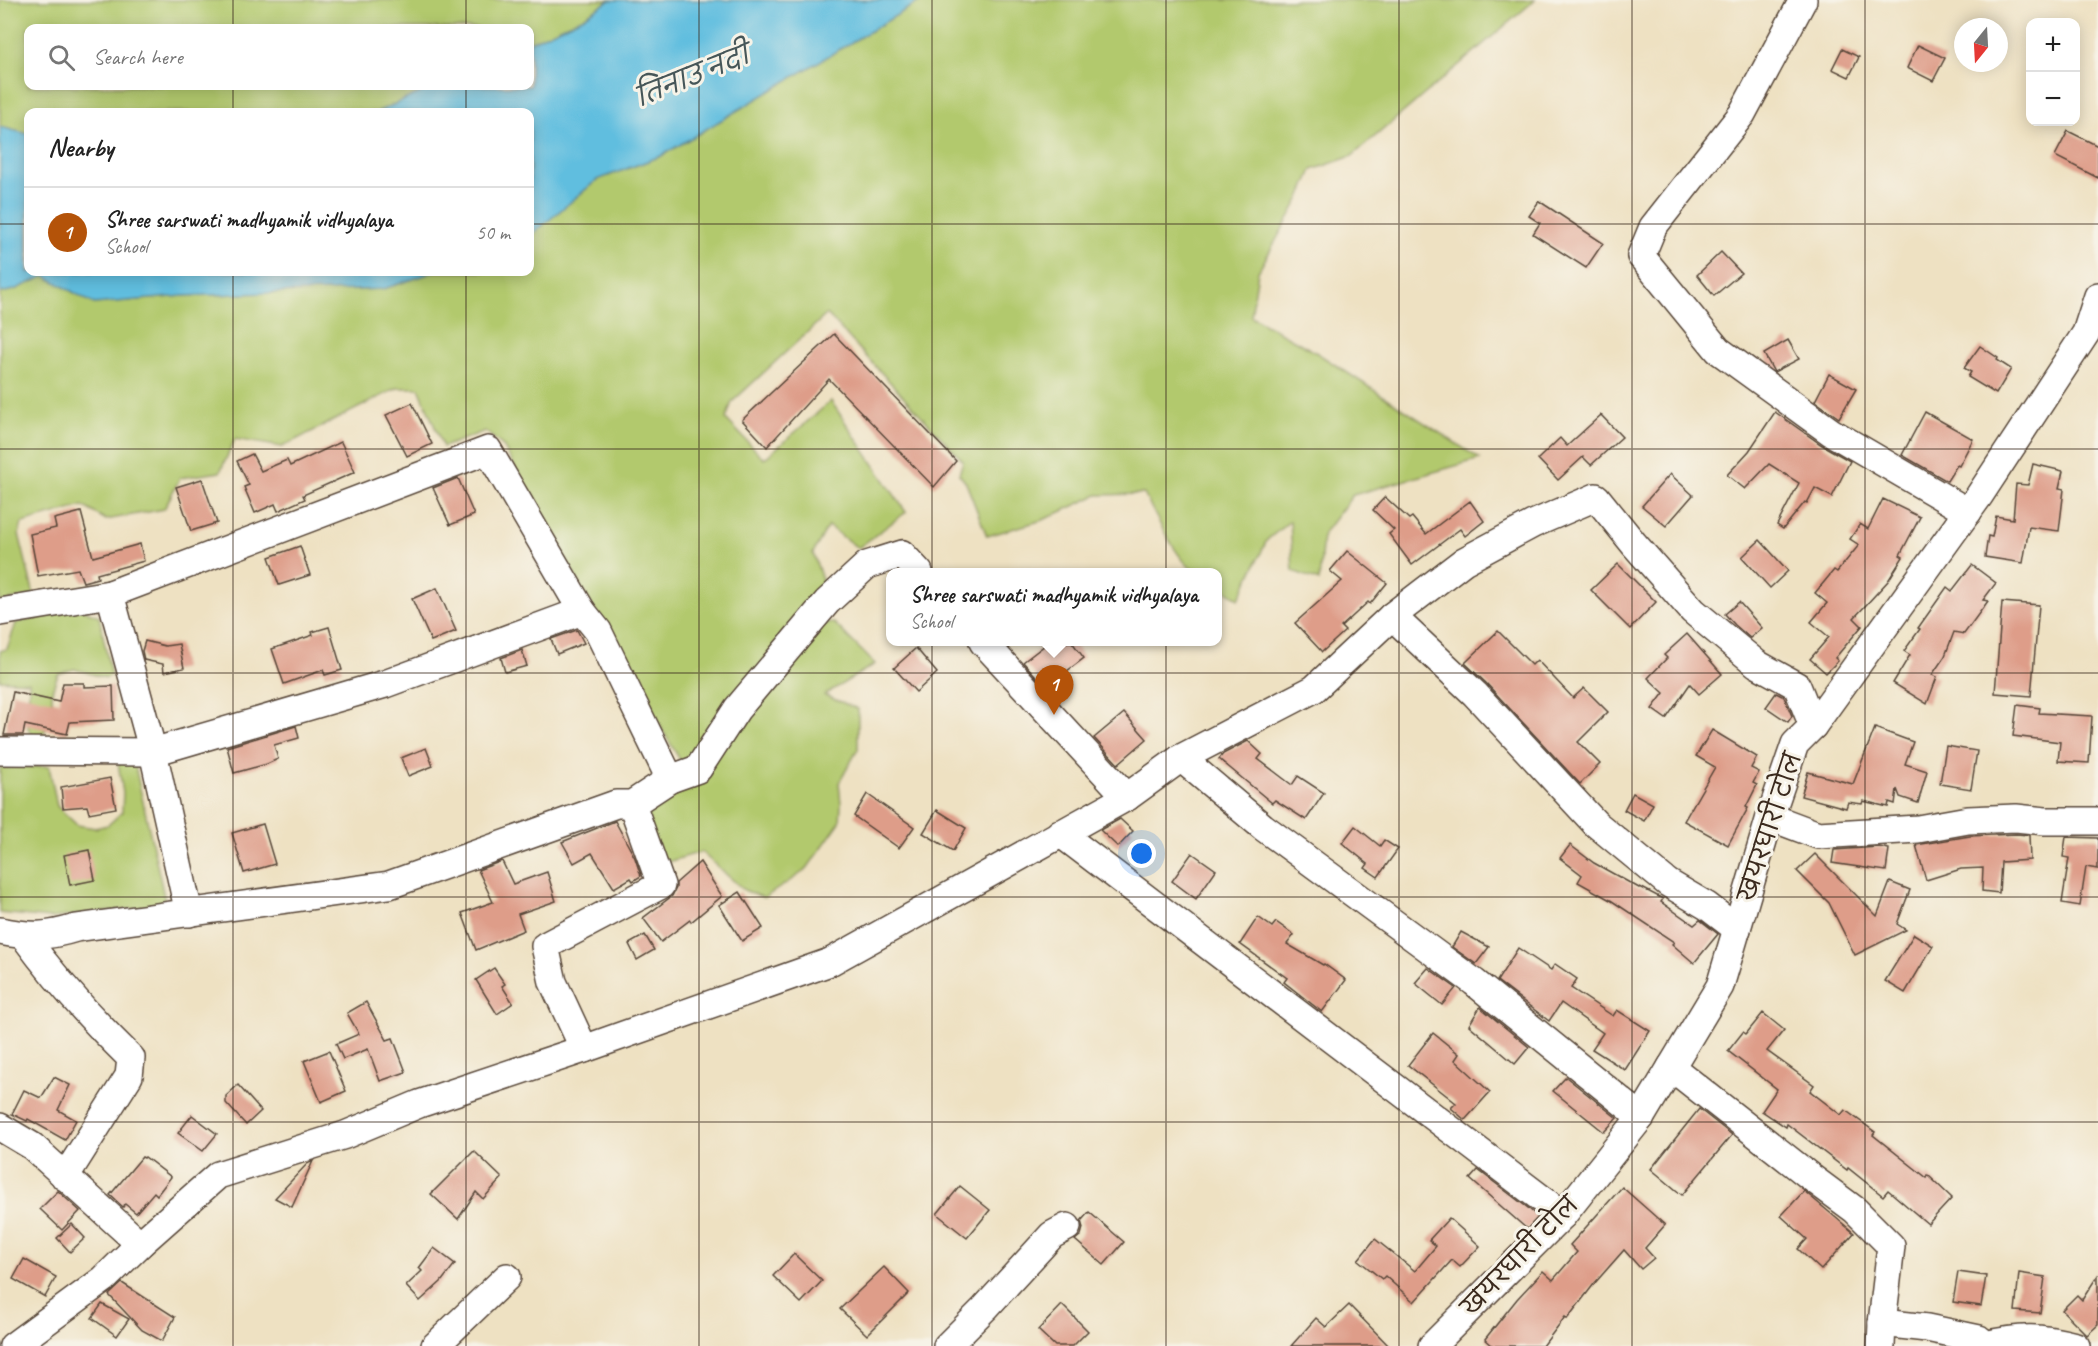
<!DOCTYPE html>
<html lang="en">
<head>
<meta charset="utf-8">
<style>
  body { margin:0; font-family:Caveat,"Playpen Sans Deva",sans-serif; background:#f2f2f2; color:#222 }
  .controls { position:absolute; right:18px; top:18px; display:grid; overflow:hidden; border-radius:12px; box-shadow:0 3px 15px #0003 }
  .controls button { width:54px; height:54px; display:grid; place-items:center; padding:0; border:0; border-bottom:2px solid #e0e0e0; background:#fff; color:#222; font:30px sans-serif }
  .compass { position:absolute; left:1954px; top:18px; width:54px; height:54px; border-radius:50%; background:#fff; box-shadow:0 3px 15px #0003; rotate:198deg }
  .you { position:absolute; left:1142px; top:854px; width:21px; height:21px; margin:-15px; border:4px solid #fff; border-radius:50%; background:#1a73e8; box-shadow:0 0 0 9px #1a73e833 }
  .badge { display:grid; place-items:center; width:39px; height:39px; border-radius:50%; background:#b45309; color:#fff; font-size:20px; font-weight:700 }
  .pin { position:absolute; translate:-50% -50px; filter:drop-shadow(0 2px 3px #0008) }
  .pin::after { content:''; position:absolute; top:32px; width:21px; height:18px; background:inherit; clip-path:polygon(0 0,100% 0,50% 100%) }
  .popup { position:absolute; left:886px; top:568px; width:336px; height:78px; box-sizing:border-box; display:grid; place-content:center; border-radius:12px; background:#fff; filter:drop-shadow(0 2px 4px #0005); font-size:20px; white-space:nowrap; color:#767676 }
  .popup b { font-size:22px; color:#222 }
  .popup::after { content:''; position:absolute; left:50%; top:100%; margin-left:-12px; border:12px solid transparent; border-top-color:#fff }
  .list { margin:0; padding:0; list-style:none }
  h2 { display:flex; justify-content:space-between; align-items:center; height:78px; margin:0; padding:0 24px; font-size:26px }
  h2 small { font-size:20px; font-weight:400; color:#767676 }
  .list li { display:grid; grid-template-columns:39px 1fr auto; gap:18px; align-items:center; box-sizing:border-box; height:90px; padding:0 24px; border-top:2px solid #e0e0e0 }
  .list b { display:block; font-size:22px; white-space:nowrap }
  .list p { margin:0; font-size:20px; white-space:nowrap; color:#767676 }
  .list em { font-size:20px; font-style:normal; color:#767676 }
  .icon { flex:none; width:33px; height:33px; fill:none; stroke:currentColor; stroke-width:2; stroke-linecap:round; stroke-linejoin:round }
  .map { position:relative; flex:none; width:2098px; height:1346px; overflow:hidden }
  .search { position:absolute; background:#fff; box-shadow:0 3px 15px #0003; left:24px; top:24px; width:510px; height:66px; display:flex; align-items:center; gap:15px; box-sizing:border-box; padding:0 21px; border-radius:12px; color:#767676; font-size:22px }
  .panel { position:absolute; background:#fff; box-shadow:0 3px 15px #0003; left:24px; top:108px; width:510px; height:168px; border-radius:12px }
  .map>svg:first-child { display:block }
  .green { fill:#b2c96d; stroke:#767a46; stroke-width:1.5 }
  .water { fill:#61bedf; stroke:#4e747e; stroke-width:1.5 }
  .building { fill:#de9d89 }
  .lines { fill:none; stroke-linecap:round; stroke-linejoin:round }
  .minor-casing { stroke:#564537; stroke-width:30 }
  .minor { stroke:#fff; stroke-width:27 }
  .grid { fill:none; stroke:#3b2a1e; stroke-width:1.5; stroke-opacity:0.55 }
  .labels { text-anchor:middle; stroke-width:6; stroke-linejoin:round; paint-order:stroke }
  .street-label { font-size:24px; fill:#3b2a1e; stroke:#f7f3e8 }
  .water-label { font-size:26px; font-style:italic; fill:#465658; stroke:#f7f3e8 }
</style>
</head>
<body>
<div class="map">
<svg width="2098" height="1346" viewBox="0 0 2098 1346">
  <rect width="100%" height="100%" fill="#f7f3e8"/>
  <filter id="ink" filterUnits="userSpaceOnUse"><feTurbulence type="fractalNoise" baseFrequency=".0167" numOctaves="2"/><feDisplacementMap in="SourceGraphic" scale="12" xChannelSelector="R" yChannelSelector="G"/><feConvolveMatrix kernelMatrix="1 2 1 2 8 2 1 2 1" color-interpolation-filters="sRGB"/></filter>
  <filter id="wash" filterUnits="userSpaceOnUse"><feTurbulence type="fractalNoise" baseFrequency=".008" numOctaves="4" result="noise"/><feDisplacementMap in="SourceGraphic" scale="24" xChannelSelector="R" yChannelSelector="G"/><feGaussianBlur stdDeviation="1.35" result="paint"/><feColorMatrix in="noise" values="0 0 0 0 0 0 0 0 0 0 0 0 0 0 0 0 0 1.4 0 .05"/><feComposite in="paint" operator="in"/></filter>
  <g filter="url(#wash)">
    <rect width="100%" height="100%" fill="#eee1c2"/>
    <g class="green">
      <path d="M0 0H610L584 17 530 42V28H28V86H435L377 112H28V134L0 127Z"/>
      <path d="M922 0H1535L1352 156 1312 170 1300 198 1258 272 1251 316 1317 353 1480 459 1353 495 1323 534 1319 581 1293 571 1290 521 1267 540 1239 599 1218 585V572C1212 572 1204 574 1198 572 1180 568 1153 510 1144 494L1097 495 1043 520 987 536 966 483 959 474 963 461 827 314 732 402 726 419 764 459 831 401 906 512 858 548 828 526 813 553 826 591 683 765 639 691 503 446 485 431 443 447 419 388H397L282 447 235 439 220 472 180 478 164 509 106 520 83 506 22 523 19 534 34 595 0 602V293L14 290 45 276 94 304 183 296 383 289 434 272H530V236L597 180 661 156Z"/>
      <path d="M79 608 99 616 111 675 106 678 74 669 58 674 52 691V719L40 739 32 736 28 728 29 682 0 680V651L7 649 16 623Z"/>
      <path d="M834 623 875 664 824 695 858 709V749L839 783 841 804 840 822 806 870 764 898 744 890 701 852 664 863 640 808 664 790 814 625Z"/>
      <path d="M127 762 135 766 166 905 51 918 0 913V768L49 766 57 806 77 825 95 828 108 825 122 812 123 793 118 763Z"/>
    </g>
    <g class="water">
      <path d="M610 0H922L661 156 597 180 530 236V112H377L435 86H530V42L584 17Z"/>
      <path d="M0 127 28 134V272H434L383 289 183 296 94 304 45 276 14 290 0 293Z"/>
    </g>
    <g id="blocks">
      <g class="building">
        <path d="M1918 45 1945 58 1933 81 1907 68Z"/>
        <path d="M1842 49 1859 57 1849 77 1832 69Z"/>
        <path d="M2068 131 2098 146V178L2055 156Z"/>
        <path d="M1539 201 1603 243 1586 268 1533 234 1540 223 1529 216Z"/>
        <path d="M1721 252 1741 273 1714 296 1697 275Z"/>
        <path d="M834 334 956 461 934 487 829 379 767 447 742 420Z"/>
        <path d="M1788 340 1799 359 1774 372 1764 354Z"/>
        <path d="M1980 346 1998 358 1997 360 2011 369 1996 394 1968 377 1971 372 1964 368Z"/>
        <path d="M1829 374 1856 389 1839 418 1815 401Z"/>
        <path d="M412 403 432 444 407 456 386 415Z"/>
        <path d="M1775 412 1822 445 1850 461 1832 497 1815 488 1807 503 1805 502 1783 529 1777 525 1799 483 1769 464 1745 489 1727 475 1749 451Z"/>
        <path d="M1925 412 1973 439 1959 466 1957 465 1947 481 1902 455Z"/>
        <path d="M1601 415 1622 437 1591 465 1583 457 1558 480 1538 459 1560 438 1567 446Z"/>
        <path d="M341 442 355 472 303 495 305 499 278 511 275 504 255 513 244 487 249 485 237 461 252 454 261 471 287 460 290 466Z"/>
        <path d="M2033 464 2063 471 2059 488 2064 489 2059 531 2029 527 2023 563 1985 557 1988 536 1992 537 1996 516 2013 519 2016 484 2028 485Z"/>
        <path d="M1670 474 1693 495 1666 526 1642 506Z"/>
        <path d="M458 478 474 515 450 525 433 488Z"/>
        <path d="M202 479 217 523 191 531 176 487Z"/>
        <path d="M1385 497 1409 519 1412 517 1426 534 1470 501 1484 521 1465 536 1460 529 1412 565 1389 534 1394 530 1373 510Z"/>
        <path d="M1883 499 1920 517 1900 555 1903 557 1888 581 1854 618 1862 626 1835 658 1838 661 1826 673 1810 659 1829 637 1811 622 1827 603 1815 593 1834 570 1837 572 1859 545 1850 539 1860 524 1868 529Z"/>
        <path d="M81 512 93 557 140 544 144 561 97 574 98 578 83 582 78 569 38 576 30 534 56 528 54 519Z"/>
        <path d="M1760 540 1788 571 1770 588 1742 557Z"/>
        <path d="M300 546 310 575 279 585 269 557Z"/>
        <path d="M1347 551 1387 583 1370 604 1368 602 1341 627 1345 631 1322 652 1295 623 1342 581 1330 571Z"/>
        <path d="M1618 564 1656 602 1630 629 1591 590Z"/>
        <path d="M1972 565 1996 583 1983 600 1988 601 1964 634 1954 632 1945 656 1932 675 1937 677 1927 704 1893 683 1910 655 1904 651 1920 629 1918 628 1947 587 1952 591Z"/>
        <path d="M437 588 456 631 431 641 412 599Z"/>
        <path d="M1739 602 1762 628 1750 638 1735 625 1725 614Z"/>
        <path d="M2002 602 2039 605 2031 696 1995 693Z"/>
        <path d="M329 627 342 670 325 675 323 670 284 684 272 649 313 635 312 632Z"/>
        <path d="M577 630 584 643 557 654 551 639Z"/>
        <path d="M1498 631 1532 665 1537 660 1573 698 1584 688 1608 712 1578 742 1600 764 1580 784 1486 683 1465 663Z"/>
        <path d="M1687 634 1722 674 1699 694 1690 684 1666 719 1652 709 1664 693 1648 678 1667 658 1664 655Z"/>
        <path d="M145 641 165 646 179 644 184 668 164 672 163 664 144 660 142 651Z"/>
        <path d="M1049 642H1072L1084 658 1046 687 1023 662Z"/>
        <path d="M916 648 937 673 916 692 894 668Z"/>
        <path d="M522 650 527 666 505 672 501 658Z"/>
        <path d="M63 683H84V687L113 686 114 720 70 722 67 734 25 725 23 735H4L13 692 59 702Z"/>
        <path d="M1776 693 1784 697 1792 716 1788 722 1766 707Z"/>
        <path d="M2017 705 2040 708 2039 713 2092 716 2089 763 2058 761 2060 742 2013 736Z"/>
        <path d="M1124 713 1147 739 1118 764 1094 738Z"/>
        <path d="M296 726 299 738 274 745 278 759 267 764 234 773 227 747Z"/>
        <path d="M1875 728 1913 742 1905 764 1927 771 1918 803 1900 797 1897 789 1895 804 1889 802 1888 807 1863 801 1862 804 1848 802 1846 808 1801 796 1808 772 1853 784Z"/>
        <path d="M1712 730 1757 757 1751 768 1759 772 1753 783 1757 785 1746 807 1748 808 1728 845 1684 821 1715 767 1696 756Z"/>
        <path d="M1248 741 1262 754 1258 759 1292 785 1298 776 1324 793 1306 820 1275 800 1272 803 1219 759 1223 754Z"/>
        <path d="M1946 746 1977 751 1971 789 1940 784Z"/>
        <path d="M426 748 433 766 408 776 401 758Z"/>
        <path d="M110 778 116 808 89 813 87 806 63 808 61 787Z"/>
        <path d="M1633 793 1653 804 1644 821 1624 810Z"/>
        <path d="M867 794 914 827 899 848 854 816Z"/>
        <path d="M937 810 966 828 953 851 923 833Z"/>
        <path d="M1120 819 1133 831 1118 847 1100 830Z"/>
        <path d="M615 821 635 858 641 876 633 881 631 878 614 888 592 853 574 863 562 842Z"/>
        <path d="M263 824 275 864 244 873 232 833Z"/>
        <path d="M1355 826 1380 846 1384 840 1398 849 1378 877 1365 868 1368 864 1342 843Z"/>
        <path d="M2016 834 2029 835 2030 860 2001 862 1999 893 1982 891 1983 868 1961 869 1926 880 1916 845 1970 836Z"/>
        <path d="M2066 837 2098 838V869L2086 867 2080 906 2062 903 2069 858 2063 857Z"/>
        <path d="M1570 845 1594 863 1639 888 1640 887 1663 899 1661 902 1694 925 1700 920 1718 934 1694 963 1672 944 1674 942 1612 901 1578 882 1582 875 1560 858Z"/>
        <path d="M1879 847 1889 849 1886 871 1832 863 1834 850Z"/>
        <path d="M89 850 95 880 70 885 64 855Z"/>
        <path d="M1192 853 1216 870 1196 899 1172 881Z"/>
        <path d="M1815 854 1877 916 1890 882 1910 890 1897 924 1906 930 1855 955 1829 903 1797 871Z"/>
        <path d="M502 861 513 884 547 872 556 901 518 914 524 930 476 950 462 913 493 902 478 870Z"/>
        <path d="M700 862 722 896 691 922 690 920 661 942 643 918 672 896 676 888V883Z"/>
        <path d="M740 892 763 928 742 941 719 905Z"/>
        <path d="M1258 917 1272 927 1276 922 1294 935 1287 944 1323 965 1324 964 1346 980 1322 1012 1284 982 1287 978 1240 944Z"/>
        <path d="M1461 932 1489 947 1476 964 1452 947Z"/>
        <path d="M1914 934 1933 946 1905 993 1885 981Z"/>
        <path d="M645 935 654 950 637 960 629 944Z"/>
        <path d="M1518 948 1551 970 1555 964 1577 979 1571 988 1613 1016 1617 1010 1650 1031 1625 1070 1592 1049 1603 1033 1561 1003 1549 1021 1497 981Z"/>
        <path d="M494 968 505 984 502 986 513 1003 497 1014 476 980Z"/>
        <path d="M1428 968 1456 988 1442 1005 1415 983Z"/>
        <path d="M366 1002 387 1040 393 1038 406 1072 380 1081 368 1049 343 1059 336 1044 359 1034 347 1013Z"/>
        <path d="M1480 1007 1529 1047 1515 1064 1469 1025Z"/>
        <path d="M1763 1013 1784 1030 1767 1051 1814 1085 1810 1091 1841 1115 1845 1110 1875 1132 1873 1135 1927 1178 1928 1175 1952 1198 1928 1224 1888 1190 1883 1196 1848 1168 1847 1170 1787 1124 1786 1127 1762 1111 1777 1089 1728 1051 1743 1032 1746 1034Z"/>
        <path d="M1433 1033 1459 1054 1455 1060 1490 1092 1465 1120 1451 1108 1456 1103 1408 1065Z"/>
        <path d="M329 1051 346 1091 321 1102 304 1061Z"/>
        <path d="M54 1077 70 1085 58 1110 76 1120 65 1140 28 1119 27 1121 12 1114 24 1090 41 1098Z"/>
        <path d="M1566 1077 1617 1118 1604 1132 1553 1091Z"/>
        <path d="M238 1085 261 1111 246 1125 226 1103V1096Z"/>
        <path d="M1699 1109 1732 1135 1682 1195 1651 1169Z"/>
        <path d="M192 1115 217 1134 203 1151 178 1133Z"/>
        <path d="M474 1151 502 1178 483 1199 476 1192 458 1219 431 1194Z"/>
        <path d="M142 1157 144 1158 145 1157 171 1177 157 1195 154 1192 136 1213 125 1204 123 1207 110 1195Z"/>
        <path d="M313 1161 292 1207 275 1198 307 1164Z"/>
        <path d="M1478 1170 1528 1208 1538 1217 1527 1229 1470 1179Z"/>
        <path d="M960 1186 990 1210 967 1238 937 1214Z"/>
        <path d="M1622 1187 1665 1225 1645 1248 1654 1258 1641 1269 1624 1250 1594 1284 1567 1319 1565 1317 1543 1346H1493L1485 1339 1517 1299 1543 1271 1553 1280 1577 1252 1570 1245Z"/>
        <path d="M58 1191 80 1211 62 1230 40 1209Z"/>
        <path d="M1804 1191 1854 1233 1821 1270 1798 1249 1807 1239 1781 1216Z"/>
        <path d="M1089 1212 1124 1242 1104 1265 1075 1240 1081 1235 1083 1228 1081 1221Z"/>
        <path d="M1449 1218 1480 1246 1460 1267 1452 1260 1414 1302 1385 1276 1382 1279 1358 1260 1375 1239 1415 1271 1436 1246 1429 1240Z"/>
        <path d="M72 1224 85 1238 70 1252 57 1238Z"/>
        <path d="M434 1248 455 1264 441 1282 420 1301 406 1286 422 1271 419 1268Z"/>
        <path d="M794 1254 822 1281 801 1303 773 1276Z"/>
        <path d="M24 1259 56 1277 45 1297 13 1279Z"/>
        <path d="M884 1267 909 1293 867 1335 840 1309Z"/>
        <path d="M1958 1272 1986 1276 1981 1306 1953 1302Z"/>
        <path d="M2019 1273 2045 1277 2040 1313 2015 1311Z"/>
        <path d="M2098 1275V1325L2087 1335 2062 1310 2077 1295 2082 1300Z"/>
        <path d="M122 1283 175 1317 162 1341 142 1330 109 1295Z"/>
        <path d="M102 1304 129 1319 117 1336 92 1318Z"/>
        <path d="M1062 1305 1088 1331 1073 1346H1055L1038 1330Z"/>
        <path d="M1349 1305 1389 1346H1291L1316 1318 1326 1327Z"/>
      </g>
    </g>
  </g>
  <g filter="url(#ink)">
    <use href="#blocks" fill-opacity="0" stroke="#564537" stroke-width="1.5"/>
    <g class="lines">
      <defs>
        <g id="minor">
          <path d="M1803 0 1742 114 1653 227 1641 256 1718 350 1831 432 1968 512"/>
          <path d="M110 594 153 752 189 913"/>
          <path d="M0 612 110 594 488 450 582 611 598 631 670 779"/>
          <path d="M1392 616 1475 694 1595 823 1668 883 1707 906 1737 929"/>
          <path d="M983 642 1127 797"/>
          <path d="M0 751 153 752 385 684 582 611"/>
          <path d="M1181 758 1263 827 1474 982 1641 1117"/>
          <path d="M1770 817 1818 835 1918 829 1968 820 2016 818 2045 821H2098"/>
          <path d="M1060 833 1563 1215"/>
          <path d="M0 931C30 937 47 937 76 928L389 885 616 804H632L670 779 698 769 737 709 827 602 867 565 902 554 919 572"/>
          <path d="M24 936C56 980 92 1020 131 1058L129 1076 65 1177"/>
          <path d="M584 1049 553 982 545 946 661 885 632 804"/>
          <path d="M1671 1067 1812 1178 1855 1210 1891 1246 1882 1323 1881 1346"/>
          <path d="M0 1127 32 1146 140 1244"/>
          <path d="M1882 1323 1927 1328 1979 1339 1986 1346"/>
          <path d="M1985 1345C2022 1336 2040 1337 2076 1346"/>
          <path d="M13 1346 104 1279 140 1244 218 1175 345 1135 419 1104 584 1049 830 962 1127 797 1181 758 1314 689 1392 616 1464 561 1533 524 1596 497 1634 544 1693 611 1757 664 1797 686 1813 726"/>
          <path d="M435 1346 507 1277"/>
          <path d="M947 1346 985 1308 1052 1235 1067 1227"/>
          <path d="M1432 1346 1563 1215 1641 1117 1720 986 1770 817 1795 744 1813 726 1979 496 2086 333 2098 296"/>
        </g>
      </defs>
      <use href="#minor" class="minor-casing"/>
      <use href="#minor" class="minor"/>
    </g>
  </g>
  <path class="grid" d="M233 0V28M466 0V28M699 0V1346M932 0V1346M1166 0V1346M1399 0V1346M1632 0V1346M1865 0V1346M233 86V112M466 86V112M0 224H28M530 224H2098M233 272V1346M466 272V1346M0 449H2098M0 673H2098M0 897H2098M0 1122H2098"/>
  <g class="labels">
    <g class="street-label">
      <text transform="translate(1770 827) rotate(-72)" y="8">खयरघारी टोल</text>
      <text transform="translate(1520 1256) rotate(-46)" y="8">खयरघारी टोल</text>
    </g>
    <g class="water-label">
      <text transform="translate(692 76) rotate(-22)" y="9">तिनाउ नदी</text>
    </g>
  </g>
</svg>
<div class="controls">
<button>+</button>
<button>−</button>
</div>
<svg class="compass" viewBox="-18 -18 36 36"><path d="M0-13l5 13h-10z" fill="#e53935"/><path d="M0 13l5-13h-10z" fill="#767676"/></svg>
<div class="you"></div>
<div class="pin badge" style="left:1054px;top:715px">1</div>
<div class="popup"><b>Shree sarswati madhyamik vidhyalaya</b>School</div>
<div class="search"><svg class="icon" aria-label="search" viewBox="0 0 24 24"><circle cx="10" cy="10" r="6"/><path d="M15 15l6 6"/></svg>Search here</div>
<section class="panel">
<h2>Nearby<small></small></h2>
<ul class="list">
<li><span class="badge">1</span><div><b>Shree sarswati madhyamik vidhyalaya</b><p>School</p></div><em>50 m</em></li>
</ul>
</section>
</div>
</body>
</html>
